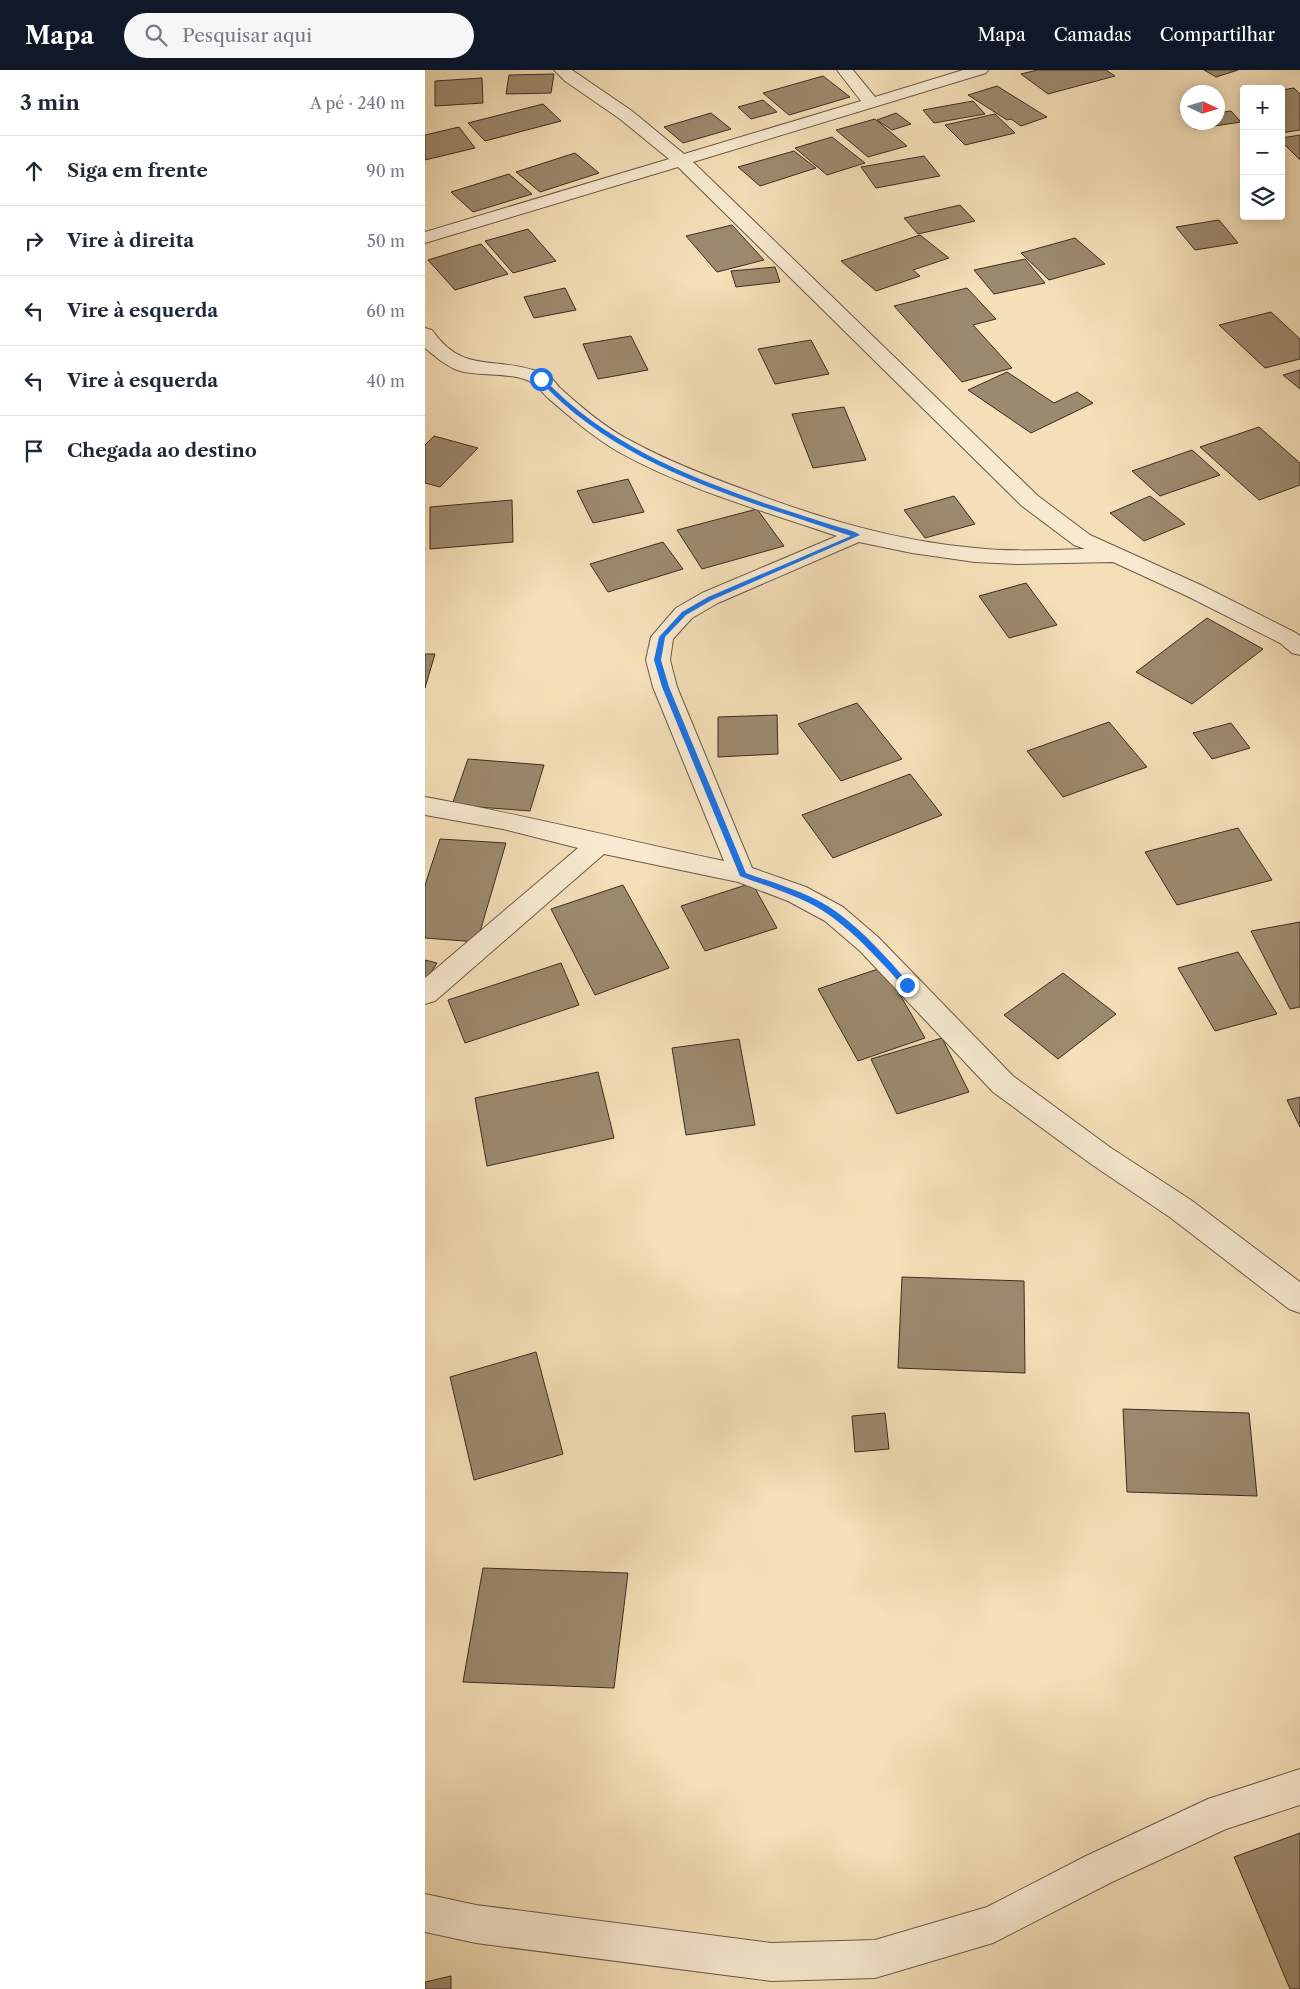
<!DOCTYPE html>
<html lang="pt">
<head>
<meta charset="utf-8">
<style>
  body { margin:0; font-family:"Libre Caslon Text",serif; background:#f6f6f7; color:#1f2937 }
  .controls { position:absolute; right:15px; top:15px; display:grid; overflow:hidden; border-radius:5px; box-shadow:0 2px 12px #0003 }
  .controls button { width:45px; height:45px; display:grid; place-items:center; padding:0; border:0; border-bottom:1px solid #e0e1e3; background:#fff; color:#1f2937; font:25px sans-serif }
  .compass { position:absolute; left:755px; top:15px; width:45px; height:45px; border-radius:50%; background:#fff; box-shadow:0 2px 12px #0003; rotate:94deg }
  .stop { position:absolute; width:15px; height:15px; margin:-11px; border:4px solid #1a73e8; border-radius:50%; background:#fff }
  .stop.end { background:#1a73e8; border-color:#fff; box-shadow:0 1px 5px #0008 }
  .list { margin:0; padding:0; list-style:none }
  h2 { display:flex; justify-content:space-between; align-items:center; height:65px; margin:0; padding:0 20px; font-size:21px }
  h2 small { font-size:16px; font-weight:400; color:#747a83 }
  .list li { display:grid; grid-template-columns:32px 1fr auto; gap:15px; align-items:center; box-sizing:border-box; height:70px; padding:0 20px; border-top:1px solid #e0e1e3 }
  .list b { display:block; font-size:19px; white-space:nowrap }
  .list em { font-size:16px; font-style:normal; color:#747a83 }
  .icon { flex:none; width:28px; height:28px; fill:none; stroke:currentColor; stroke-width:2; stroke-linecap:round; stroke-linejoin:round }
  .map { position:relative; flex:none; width:875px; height:1919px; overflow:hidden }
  header { display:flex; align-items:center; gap:30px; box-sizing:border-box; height:70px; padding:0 25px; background:#111827; color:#fff }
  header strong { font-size:24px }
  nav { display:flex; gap:28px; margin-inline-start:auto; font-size:18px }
  .search { width:350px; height:45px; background:#f6f6f7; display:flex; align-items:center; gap:12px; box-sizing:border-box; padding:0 18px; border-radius:28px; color:#747a83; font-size:19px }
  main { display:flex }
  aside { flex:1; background:#fff }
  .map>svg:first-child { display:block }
  .building { fill:#9c8a6e; stroke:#3d2d1e }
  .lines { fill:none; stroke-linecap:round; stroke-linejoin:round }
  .street-casing { stroke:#6b5a44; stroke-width:2 }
  .street { fill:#f8ead1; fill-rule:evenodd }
  .route { fill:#1a73e8 }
</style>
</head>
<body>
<header>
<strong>Mapa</strong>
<div class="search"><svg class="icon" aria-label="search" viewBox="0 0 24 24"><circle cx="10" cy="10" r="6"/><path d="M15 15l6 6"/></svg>Pesquisar aqui</div>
<nav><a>Mapa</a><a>Camadas</a><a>Compartilhar</a></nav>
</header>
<main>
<aside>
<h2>3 min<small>A pé · 240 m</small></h2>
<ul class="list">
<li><svg class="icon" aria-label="ahead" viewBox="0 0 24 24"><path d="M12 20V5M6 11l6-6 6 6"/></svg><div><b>Siga em frente</b></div><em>90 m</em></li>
<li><svg class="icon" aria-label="right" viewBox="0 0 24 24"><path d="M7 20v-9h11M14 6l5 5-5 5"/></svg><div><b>Vire à direita</b></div><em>50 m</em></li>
<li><svg class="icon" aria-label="left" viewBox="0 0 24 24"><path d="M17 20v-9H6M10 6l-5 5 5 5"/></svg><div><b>Vire à esquerda</b></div><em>60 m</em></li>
<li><svg class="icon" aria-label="left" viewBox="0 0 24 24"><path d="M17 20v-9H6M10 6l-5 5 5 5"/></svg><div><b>Vire à esquerda</b></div><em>40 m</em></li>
<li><svg class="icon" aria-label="arrive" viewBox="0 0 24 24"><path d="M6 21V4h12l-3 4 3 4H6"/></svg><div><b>Chegada ao destino</b></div></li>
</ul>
</aside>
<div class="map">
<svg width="875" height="1919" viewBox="0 0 875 1919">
  <rect width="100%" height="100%" fill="#f4dfb8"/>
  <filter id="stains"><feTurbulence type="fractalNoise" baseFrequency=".004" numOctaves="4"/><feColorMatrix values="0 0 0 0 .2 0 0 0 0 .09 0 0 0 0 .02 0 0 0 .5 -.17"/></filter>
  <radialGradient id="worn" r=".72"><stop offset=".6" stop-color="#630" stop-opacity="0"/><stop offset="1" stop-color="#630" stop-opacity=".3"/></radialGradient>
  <g class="building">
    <path d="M612 0H681L690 6 623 24 596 4Z"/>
    <path d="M779 0H813L791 7Z"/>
    <path d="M129 4 126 23 81 24 84 5Z"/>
    <path d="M398 6 425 27 364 45 338 23Z"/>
    <path d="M57 8 58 33 10 36V11Z"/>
    <path d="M572 16 622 47 596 56 586 49 582 50 543 25Z"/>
    <path d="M869 18 875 24V60L856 63V20Z"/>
    <path d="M338 30 352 42 326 49 313 37Z"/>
    <path d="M548 31 560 44 509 53 498 40Z"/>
    <path d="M118 34 136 51 60 71 43 53Z"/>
    <path d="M806 41 816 52 770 59 765 52H792V43Z"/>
    <path d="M286 43 306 59 258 73 239 57Z"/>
    <path d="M471 43 486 54 467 60 452 50Z"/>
    <path d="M570 44 590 63 540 75 520 55Z"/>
    <path d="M450 49 482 76 443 87 411 60Z"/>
    <path d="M34 57 50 78 0 90V65Z"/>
    <path d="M875 65V90L856 71V68Z"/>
    <path d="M407 67 440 93 402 105 370 78Z"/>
    <path d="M369 81 391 98 335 116 313 97Z"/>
    <path d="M150 83 174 103 115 122 91 102Z"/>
    <path d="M499 86 515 106 451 118 436 97Z"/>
    <path d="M84 104 107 124 48 142 26 122Z"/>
    <path d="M535 135 550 151 493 164 479 148Z"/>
    <path d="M794 150 813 173 770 180 751 157Z"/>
    <path d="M307 155 339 190 292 202 261 166Z"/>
    <path d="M103 159 131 191 88 203 60 171Z"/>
    <path d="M495 165 524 188 488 200 495 206 451 221 416 191Z"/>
    <path d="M650 168 680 194 624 210 596 183Z"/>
    <path d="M56 174 83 204 30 220 3 190Z"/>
    <path d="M600 189 620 213 569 224 549 200Z"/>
    <path d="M350 197 355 212 311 217 306 201Z"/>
    <path d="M140 218 151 240 109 248 99 227Z"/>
    <path d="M542 218 571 249 548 255 587 298 537 312 469 236Z"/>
    <path d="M846 242 875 269V289L840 298 794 255Z"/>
    <path d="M206 266 223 300 173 309 158 274Z"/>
    <path d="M386 270 404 304 350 314 333 279Z"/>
    <path d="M875 300V319L858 305Z"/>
    <path d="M582 302 629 333 652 322 668 333 606 363 543 320Z"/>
    <path d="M419 337 441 390 388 398 367 344Z"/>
    <path d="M834 357 875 393V415L834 430 775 377Z"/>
    <path d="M9 366 53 378 15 417 0 413V375Z"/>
    <path d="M767 380 795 405 735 426 707 401Z"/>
    <path d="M203 409 219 442 168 453 152 421Z"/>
    <path d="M529 426 550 454 500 468 479 440Z"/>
    <path d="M725 426 760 454 719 471 685 443Z"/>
    <path d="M87 430 88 472 5 479V437Z"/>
    <path d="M332 439 359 476 277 499 252 460Z"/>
    <path d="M238 472 258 499 183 522 165 494Z"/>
    <path d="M601 513 632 555 584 568 554 526Z"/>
    <path d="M782 548 838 579 767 634 711 602Z"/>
    <path d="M0 584H10L0 618Z"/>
    <path d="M432 633 477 689 416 711 373 654Z"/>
    <path d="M352 645 353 684 293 687V647Z"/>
    <path d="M684 652 722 697 638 727 602 681Z"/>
    <path d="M806 653 825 678 787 689 768 663Z"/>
    <path d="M43 689 119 695 105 741 27 735Z"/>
    <path d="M485 704 517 745 408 788 377 745Z"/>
    <path d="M813 758 847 810 752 835 720 782Z"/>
    <path d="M15 769 81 773 52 872 0 868V815Z"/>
    <path d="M327 813 352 858 280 881 256 836Z"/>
    <path d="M198 815 244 898 170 925 126 839Z"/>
    <path d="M875 852V937L865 939 826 861Z"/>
    <path d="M813 882 852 944 790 961 753 898Z"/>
    <path d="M0 890 12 893 0 912Z"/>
    <path d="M136 893 154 935 40 973 23 930Z"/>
    <path d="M459 897 500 968 433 991 393 919Z"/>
    <path d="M638 903 691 944 633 989 579 945Z"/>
    <path d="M517 968 544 1022 472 1044 446 989Z"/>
    <path d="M314 969 330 1055 261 1065 247 978Z"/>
    <path d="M173 1002 189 1068 62 1096 50 1028Z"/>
    <path d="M875 1027V1057L862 1030Z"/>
    <path d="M477 1207 599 1211 600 1303 473 1298Z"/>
    <path d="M111 1282 138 1384 49 1410 25 1307Z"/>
    <path d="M698 1339 824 1343 832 1426 702 1422Z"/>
    <path d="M460 1343 464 1379 430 1382 427 1346Z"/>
    <path d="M58 1498 203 1503 189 1618 38 1612Z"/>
    <path d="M875 1763V1919H865L809 1787Z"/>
    <path d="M26 1906V1919H0V1912Z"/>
  </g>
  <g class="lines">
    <defs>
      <g id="street">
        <path d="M129 0H147L207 41 259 84 436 31 412 0H428L450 27 538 0H563L561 3 268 92 613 426 665 465 778 516 871 563 875 566V585L867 583 855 573 762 526 688 492 592 494 550 492 487 483 434 472 293 533 267 548 248 569 245 590 252 617 327 798 381 817 418 837 453 867 588 1006 686 1078 766 1130 875 1212V1243L864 1239 746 1148 666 1094 568 1022 435 881 400 851 363 831 313 812 179 784 10 931 0 934V908L153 778 78 759 0 745V727C100 745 199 770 299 791L228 617 221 590 226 567 251 538 277 523 412 466C339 441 259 419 192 381 167 366 144 346 123 328 118 324 114 317 109 314 92 301 56 307 35 301 22 297 11 287 0 278V258L7 260C37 303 66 287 108 300 112 301 118 302 122 305 127 307 131 314 135 318 157 338 182 359 208 372 245 392 284 407 323 421 397 449 471 471 550 478 586 482 623 480 660 479L649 475 597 436 253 97 0 173V162L244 89 195 49 140 11Z"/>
        <path d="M875 1699V1735L801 1759 687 1812 568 1873 450 1908 346 1911 51 1873 0 1862V1824L51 1835 346 1873 450 1870 562 1837 661 1786 783 1729Z"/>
      </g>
    </defs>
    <use href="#street" class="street-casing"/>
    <use href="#street" class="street"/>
  </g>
  <path class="route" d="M114 308H118C179 373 263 407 345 435 366 442 386 448 407 455 416 458 428 460 435 465L287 530 261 545 240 567 236 590 244 617 321 803C351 814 386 823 413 843 440 863 462 888 484 913V917H479C456 892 434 867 407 847 380 827 346 818 315 806L237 617 229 590 234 567 257 542 283 527 426 466C317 429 195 398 114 310Z"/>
  <rect width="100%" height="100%" filter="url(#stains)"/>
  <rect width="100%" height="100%" fill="url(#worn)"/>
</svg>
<div class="controls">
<button>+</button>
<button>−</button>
<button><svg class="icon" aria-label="layers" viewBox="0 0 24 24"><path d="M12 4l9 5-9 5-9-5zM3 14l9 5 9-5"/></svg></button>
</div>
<svg class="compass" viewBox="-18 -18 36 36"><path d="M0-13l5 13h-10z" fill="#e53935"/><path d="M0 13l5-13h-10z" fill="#747a83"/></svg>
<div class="stop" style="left:116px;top:309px"></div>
<div class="stop end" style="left:482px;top:915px"></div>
</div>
</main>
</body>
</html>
